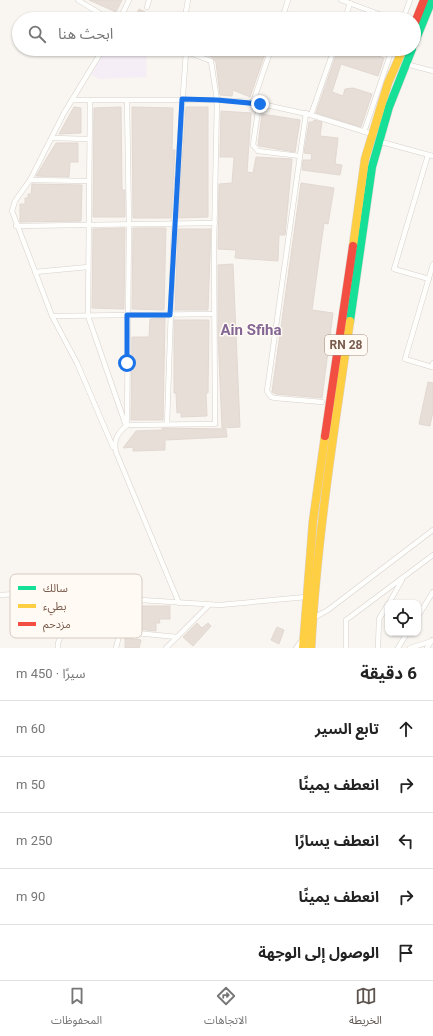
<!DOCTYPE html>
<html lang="ar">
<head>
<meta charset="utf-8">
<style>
  body { margin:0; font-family:Roboto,"Noto Sans Arabic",sans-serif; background:#f6f6f6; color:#222; direction:rtl }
  .controls { position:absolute; right:12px; bottom:12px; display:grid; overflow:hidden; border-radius:8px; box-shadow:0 1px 3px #0004 }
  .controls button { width:36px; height:36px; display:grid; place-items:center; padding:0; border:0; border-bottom:1px solid #e0e0e0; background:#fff; color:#222; font:20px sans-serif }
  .stop { position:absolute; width:12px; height:12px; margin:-9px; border:3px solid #1a73e8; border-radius:50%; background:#fff }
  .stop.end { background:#1a73e8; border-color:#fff; box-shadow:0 1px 4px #0008 }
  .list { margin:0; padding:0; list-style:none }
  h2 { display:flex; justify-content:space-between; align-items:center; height:52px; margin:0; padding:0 16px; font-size:17px }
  h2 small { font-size:13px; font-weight:400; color:#767676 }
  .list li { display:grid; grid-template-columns:26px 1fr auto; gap:12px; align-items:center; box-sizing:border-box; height:56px; padding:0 16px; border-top:1px solid #e0e0e0 }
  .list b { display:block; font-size:15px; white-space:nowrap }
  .list em { font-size:13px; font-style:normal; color:#767676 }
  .icon { flex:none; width:22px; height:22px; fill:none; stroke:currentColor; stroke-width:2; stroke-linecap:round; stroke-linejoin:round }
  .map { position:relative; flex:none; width:433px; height:648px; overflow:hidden; direction:ltr }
  .search { position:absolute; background:#fff; box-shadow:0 1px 3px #0004; left:12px; right:12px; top:12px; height:44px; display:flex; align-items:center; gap:10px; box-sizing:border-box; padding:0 14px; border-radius:22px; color:#767676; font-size:15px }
  .sheet { height:332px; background:#fff }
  nav { display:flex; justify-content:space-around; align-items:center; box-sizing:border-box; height:56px; border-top:1px solid #e0e0e0; background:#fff; font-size:11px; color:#767676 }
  nav a { display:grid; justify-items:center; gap:2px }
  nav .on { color:#5d544f }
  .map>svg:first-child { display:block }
  .education { fill:#f6eef6 }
  .building { fill:#e6ded7; stroke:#e2d8d2 }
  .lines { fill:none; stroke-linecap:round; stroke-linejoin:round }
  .street-casing { stroke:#d7d1cb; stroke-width:5.5 }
  .fast-casing { stroke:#dad1cc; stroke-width:9 }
  .slow-casing { stroke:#dad1cc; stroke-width:9 }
  .jam-casing { stroke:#dad1cc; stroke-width:9 }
  .street { stroke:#fefefd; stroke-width:4.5 }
  .fast { stroke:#16e098; stroke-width:8 }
  .slow { stroke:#ffcf43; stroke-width:8 }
  .jam { stroke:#f24e42; stroke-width:8 }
  .route { stroke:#1a73e8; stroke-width:5 }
  .labels { text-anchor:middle; stroke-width:3; stroke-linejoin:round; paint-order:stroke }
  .shield { fill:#fffaf3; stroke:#a28b7f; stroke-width:1 }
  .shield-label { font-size:12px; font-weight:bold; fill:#7a5c4d }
  .quarter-label { font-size:15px; font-weight:bold; fill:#846695; stroke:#fffaf3 }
  .key { fill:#fffaf3; stroke:#d7cbc1; stroke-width:1 }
  .key-label { font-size:11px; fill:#7a5c4d }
</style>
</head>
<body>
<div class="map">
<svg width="433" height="648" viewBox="0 0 433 648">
  <rect width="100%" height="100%" fill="#f9f5f0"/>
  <path class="education" d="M106 49H146L147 77 100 79 91 75Z"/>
  <g class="building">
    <path d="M89 0H122L116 12Z"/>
    <path d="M139 9 160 19H134Z"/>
    <path d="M190 49H228L242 55 245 49H260L266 51 250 97 233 90 232 96 220 95 216 62 212 57Z"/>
    <path d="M338 49H356L384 58 378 76 341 64 332 92 343 96 345 89 353 88 372 94 361 127 316 113Z"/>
    <path d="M74 107 81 108V133L59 134Z"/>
    <path d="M121 107 122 190H125V217H93L94 108Z"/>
    <path d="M132 107 173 108 172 150H175L171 218H133Z"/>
    <path d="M186 107H208V217L178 218Z"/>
    <path d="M221 111 251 113 247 172 253 173 256 157 292 159 285 235H279L278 261 235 258 236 250 218 249 219 184 232 183 234 157H220Z"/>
    <path d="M262 114 300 120 295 152 259 146 258 145Z"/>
    <path d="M314 120 322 122 320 136 338 138 335 164 342 165 340 175 302 170 303 160H311L312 154 304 153 309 122H313Z"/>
    <path d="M56 143H78V162H70L69 177 36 176Z"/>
    <path d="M301 183 334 188 328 224 324 223 312 310 333 313 322 398 276 394 272 392Z"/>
    <path d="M32 184 82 185 81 221 20 222V204H25V198H28V194H31Z"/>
    <path d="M125 228 124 309 92 308 93 229Z"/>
    <path d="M133 228H166L164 310 132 309Z"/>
    <path d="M178 229H211L208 310H175Z"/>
    <path d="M233 264 240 427 222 428 218 335V265Z"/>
    <path d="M165 318 163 420H131L132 337H149L150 319Z"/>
    <path d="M174 320H209L208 393H206L207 416 181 417V412L177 413 176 393H174Z"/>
    <path d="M428 382 433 383V411L430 426 419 424Z"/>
    <path d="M162 428 226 429 227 437 165 440V450L133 451V447L123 448 136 431 163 430Z"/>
    <path d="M139 606H170V619H159L160 623H156V631L127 628 130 617H139Z"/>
    <path d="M197 623 202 628 208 623 211 626 193 646 183 637Z"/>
    <path d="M277 627 284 630 279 644 271 640Z"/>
    <path d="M125 637 136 640V639L141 640 139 648H125Z"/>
  </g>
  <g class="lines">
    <defs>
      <g id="street">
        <path d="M78 0 109 19"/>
        <path d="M341 0 392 19"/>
        <path d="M147 7 149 0"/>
        <path d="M185 17 188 0"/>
        <path d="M120 19 129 0"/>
        <path d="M282 19 288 0"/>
        <path d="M345 19 350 3"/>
        <path d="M403 19 410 0"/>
        <path d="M103 49 64 113 30 180 15 201 12 211 52 316 77 363 113 447"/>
        <path d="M406 64 433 71"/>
        <path d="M73 100H217L253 102 311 115 372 134"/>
        <path d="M90 100 88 316 126 426"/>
        <path d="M127 100 129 224 127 424"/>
        <path d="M253 102 271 49"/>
        <path d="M259 104 253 145 258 151 300 156"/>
        <path d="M306 113 267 391 271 397 275 398 322 402"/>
        <path d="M311 115 334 49"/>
        <path d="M364 132 392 49"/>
        <path d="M52 138 88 139"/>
        <path d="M378 141 433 156"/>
        <path d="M428 155 394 269 429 279"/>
        <path d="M30 180 88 181"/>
        <path d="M16 226 215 223"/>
        <path d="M433 264 405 359 432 367 433 363"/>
        <path d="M35 272 88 267"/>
        <path d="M52 316 214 314"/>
        <path d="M167 424 174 224 186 52"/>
        <path d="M0 595 30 593 220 605 306 597"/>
        <path d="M179 603 116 452C113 439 118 433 127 425L215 424 214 245 217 100 211 61 179 49"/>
        <path d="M389 603 402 580"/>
        <path d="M312 616H317L328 610 433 530"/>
        <path d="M418 616 433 592"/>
        <path d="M65 626 177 637"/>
        <path d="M58 648V643L77 597"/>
        <path d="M116 648 128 600"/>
        <path d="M166 648 209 605"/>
        <path d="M296 648 302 640"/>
        <path d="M346 648V620L433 555"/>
        <path d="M378 648 379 619 388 604"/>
        <path d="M398 648 407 633"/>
        <path d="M410 648 432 641"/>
        <path d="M427 648 432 640"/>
      </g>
      <g id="fast">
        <path d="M414 44 432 0"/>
        <path d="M350 321 372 167 389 107 412 49"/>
      </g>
      <g id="slow">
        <path d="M353 246 365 159 388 83 403 49"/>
        <path d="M303 648 313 521 325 436"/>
        <path d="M311 648C317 538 334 430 350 321"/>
      </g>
      <g id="jam">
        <path d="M414 25 424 0"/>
        <path d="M325 436 353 246"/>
      </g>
    </defs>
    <use href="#street" class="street-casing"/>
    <use href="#fast" class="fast-casing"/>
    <use href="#slow" class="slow-casing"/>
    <use href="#jam" class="jam-casing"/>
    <use href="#street" class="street"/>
    <use href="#fast" class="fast"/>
    <use href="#slow" class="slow"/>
    <use href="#jam" class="jam"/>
  </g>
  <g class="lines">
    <path class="route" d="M127 363V315H170L182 99 217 100 260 104"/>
  </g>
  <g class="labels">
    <rect class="shield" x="325" y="335" width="42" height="20" rx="3"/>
    <g class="shield-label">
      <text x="346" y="349">RN 28</text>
    </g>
    <g class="quarter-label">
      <text x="251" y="335">Ain Sfiha</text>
    </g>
  </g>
  <rect x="10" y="574" width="132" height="64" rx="6" class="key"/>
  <rect x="18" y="586" width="18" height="4" fill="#16e098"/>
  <rect x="18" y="604" width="18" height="4" fill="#ffcf43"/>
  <rect x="18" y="622" width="18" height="4" fill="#f24e42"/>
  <g class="key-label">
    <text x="43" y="592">سالك</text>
    <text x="43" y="610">بطيء</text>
    <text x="43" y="628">مزدحم</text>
  </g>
</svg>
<div class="controls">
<button><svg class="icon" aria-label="locate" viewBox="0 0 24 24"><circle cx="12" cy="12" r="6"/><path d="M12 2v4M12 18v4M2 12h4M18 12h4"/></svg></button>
</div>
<div class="stop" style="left:127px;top:363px"></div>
<div class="stop end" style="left:260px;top:104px"></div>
<div class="search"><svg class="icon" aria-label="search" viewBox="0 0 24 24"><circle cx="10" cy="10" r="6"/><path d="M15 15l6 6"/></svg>ابحث هنا</div>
</div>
<section class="sheet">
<h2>6 دقيقة<small>سيرًا · 450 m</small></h2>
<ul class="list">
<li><svg class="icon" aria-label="ahead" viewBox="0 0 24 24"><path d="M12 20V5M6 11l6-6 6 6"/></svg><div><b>تابع السير</b></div><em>60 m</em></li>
<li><svg class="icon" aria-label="right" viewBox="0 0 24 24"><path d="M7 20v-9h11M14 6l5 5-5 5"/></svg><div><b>انعطف يمينًا</b></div><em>50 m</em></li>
<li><svg class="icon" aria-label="left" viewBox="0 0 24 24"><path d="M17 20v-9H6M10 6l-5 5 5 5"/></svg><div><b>انعطف يسارًا</b></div><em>250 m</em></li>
<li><svg class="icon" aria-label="right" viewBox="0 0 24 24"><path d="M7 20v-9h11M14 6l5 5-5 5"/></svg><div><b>انعطف يمينًا</b></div><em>90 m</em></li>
<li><svg class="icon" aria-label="arrive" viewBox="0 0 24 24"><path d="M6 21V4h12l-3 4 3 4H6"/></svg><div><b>الوصول إلى الوجهة</b></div></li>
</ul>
</section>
<nav>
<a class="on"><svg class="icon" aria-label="map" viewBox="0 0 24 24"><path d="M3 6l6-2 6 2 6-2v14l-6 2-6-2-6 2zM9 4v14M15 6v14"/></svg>الخريطة</a>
<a><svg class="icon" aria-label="directions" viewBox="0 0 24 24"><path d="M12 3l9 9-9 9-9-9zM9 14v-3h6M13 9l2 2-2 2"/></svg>الاتجاهات</a>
<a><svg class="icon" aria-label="saved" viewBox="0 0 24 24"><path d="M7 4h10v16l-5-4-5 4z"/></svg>المحفوظات</a>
</nav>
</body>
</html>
